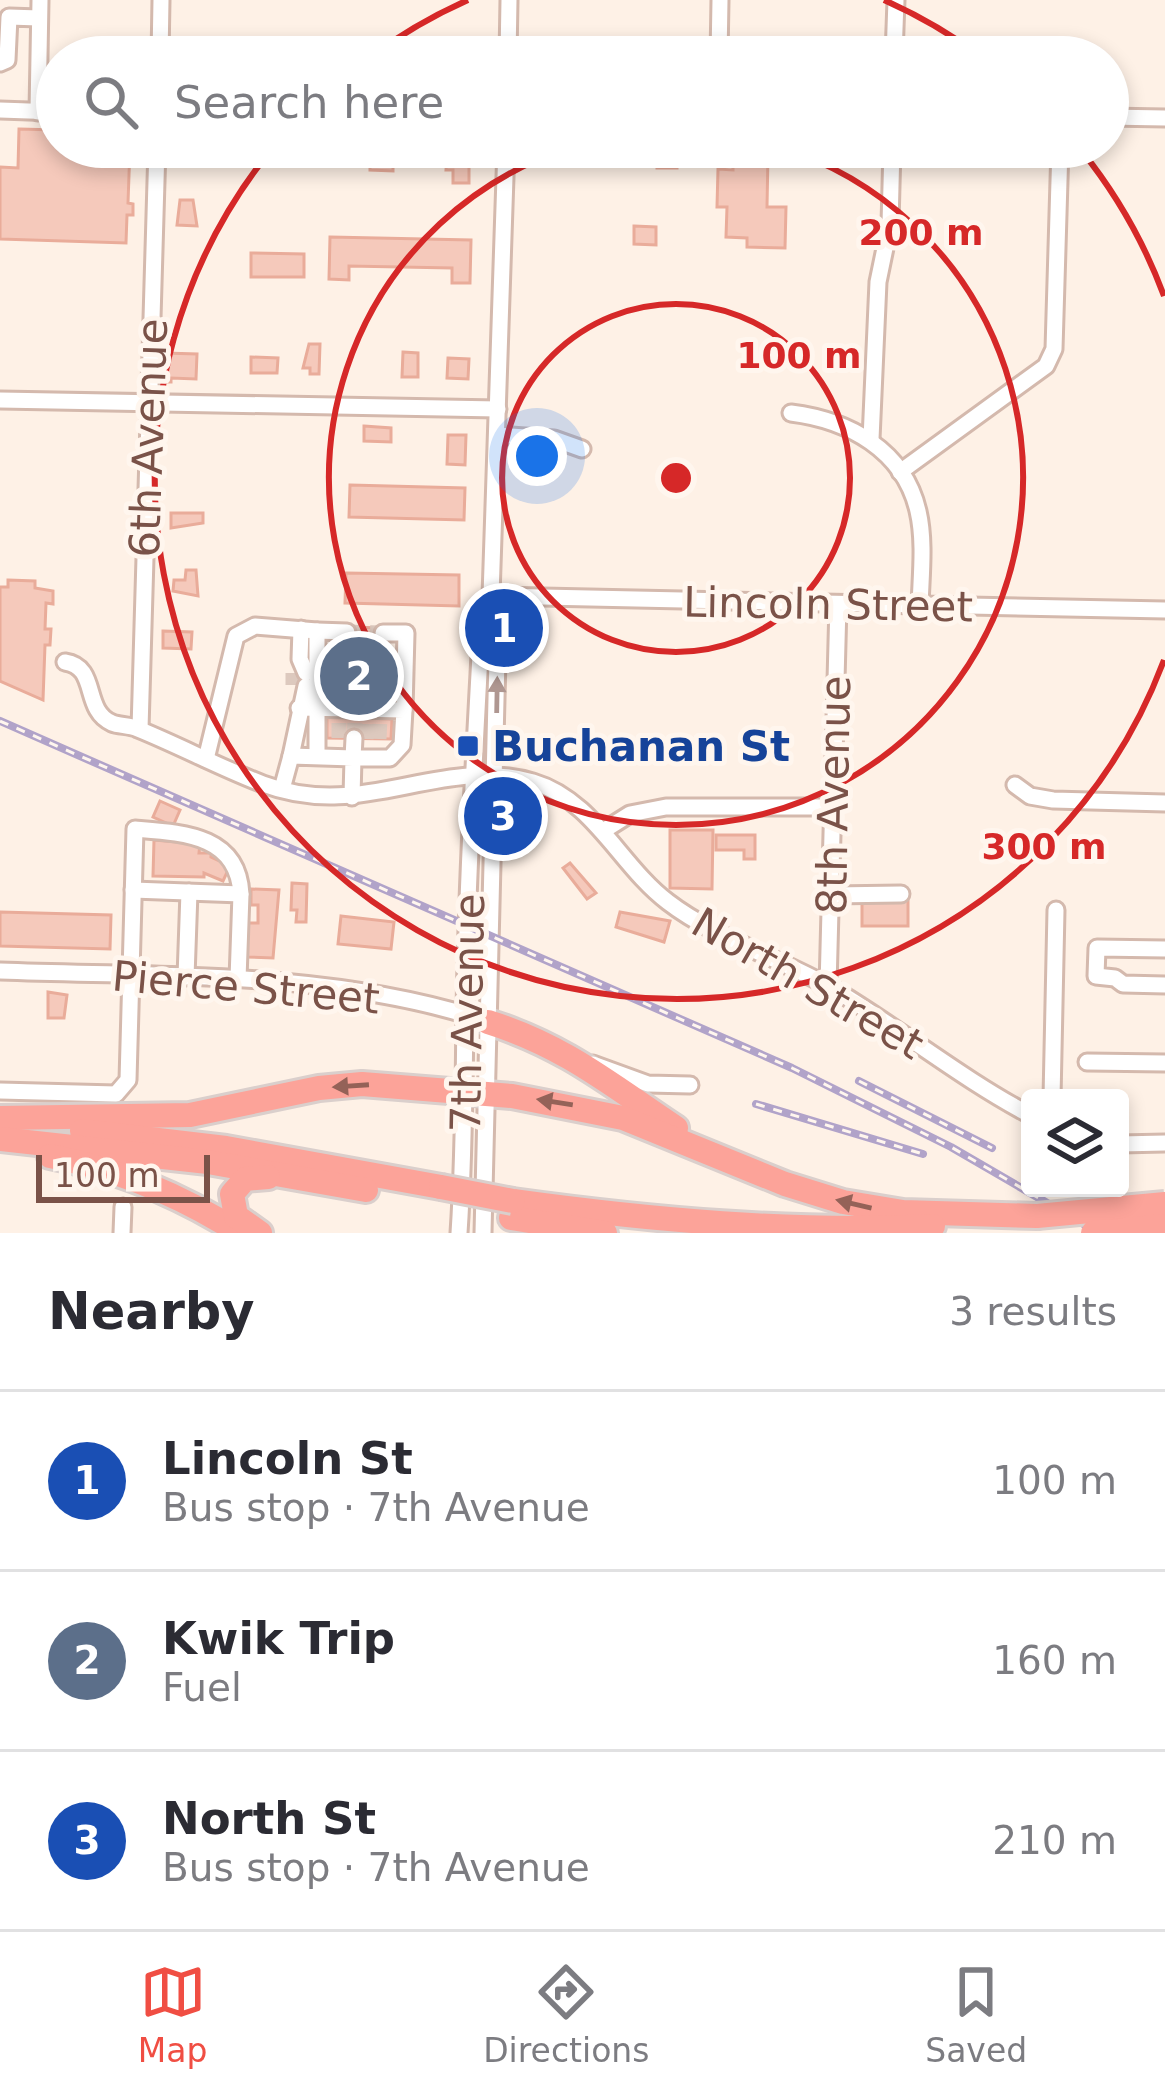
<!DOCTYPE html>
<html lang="en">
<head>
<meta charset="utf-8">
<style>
  body { margin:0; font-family:"DejaVu Sans",sans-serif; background:#f2f2f3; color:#2b2b33 }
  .controls { position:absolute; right:36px; bottom:36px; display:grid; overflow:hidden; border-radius:12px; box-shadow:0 6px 18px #0003 }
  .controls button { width:108px; height:108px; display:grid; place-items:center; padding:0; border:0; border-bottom:3px solid #e1e1e2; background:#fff; color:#2b2b33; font:60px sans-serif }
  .scale { position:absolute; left:36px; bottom:30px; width:174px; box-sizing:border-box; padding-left:12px; border:6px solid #7a5248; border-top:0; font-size:33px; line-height:42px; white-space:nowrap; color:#7a5248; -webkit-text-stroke:9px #fff6ee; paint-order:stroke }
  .you { position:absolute; left:537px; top:456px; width:42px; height:42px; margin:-30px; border:9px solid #fff; border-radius:50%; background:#1a73e8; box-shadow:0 0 0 18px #1a73e833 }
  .badge { display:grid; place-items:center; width:78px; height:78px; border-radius:50%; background:#f04e43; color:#fff; font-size:39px; font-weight:700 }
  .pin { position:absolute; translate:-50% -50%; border:6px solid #fff; box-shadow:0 3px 12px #0006 }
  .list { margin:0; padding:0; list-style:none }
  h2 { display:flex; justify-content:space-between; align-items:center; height:156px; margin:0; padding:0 48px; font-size:51px }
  h2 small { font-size:39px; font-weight:400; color:#7c7c81 }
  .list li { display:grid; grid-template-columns:78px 1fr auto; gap:36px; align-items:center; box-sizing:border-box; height:180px; padding:0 48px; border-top:3px solid #e1e1e2 }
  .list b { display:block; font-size:45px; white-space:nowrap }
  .list p { margin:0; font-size:39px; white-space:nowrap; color:#7c7c81 }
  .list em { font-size:39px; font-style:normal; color:#7c7c81 }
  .icon { flex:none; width:66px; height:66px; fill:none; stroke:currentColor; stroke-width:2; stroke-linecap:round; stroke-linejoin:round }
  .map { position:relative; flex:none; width:1165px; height:1233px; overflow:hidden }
  .search { position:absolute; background:#fff; box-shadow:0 6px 18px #0003; left:36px; right:36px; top:36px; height:132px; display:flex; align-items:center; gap:30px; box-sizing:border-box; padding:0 42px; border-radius:66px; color:#7c7c81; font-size:45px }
  .sheet { height:696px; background:#fff }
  nav { display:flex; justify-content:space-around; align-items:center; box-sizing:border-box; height:168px; border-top:3px solid #e1e1e2; background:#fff; font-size:33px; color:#7c7c81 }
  nav a { display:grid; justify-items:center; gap:6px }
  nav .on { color:#f04e43 }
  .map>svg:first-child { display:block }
  .building { fill:#f5c9bb; stroke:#e9ac9a; stroke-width:3 }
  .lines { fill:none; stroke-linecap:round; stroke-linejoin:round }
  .minor-tunnel { stroke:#ddc9be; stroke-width:15; stroke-dasharray:15 8; stroke-linecap:butt }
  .minor-casing { stroke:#d4b9ad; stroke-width:21 }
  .highway-casing { stroke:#dacfcc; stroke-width:30 }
  .minor { stroke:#fff; stroke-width:15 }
  .highway { stroke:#fca399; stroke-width:24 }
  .rail-casing { stroke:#b1a3c9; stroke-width:8 }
  .rail { stroke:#fff6ee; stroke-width:3; stroke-dasharray:9; stroke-linecap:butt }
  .highway-bridge-casing { stroke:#dacfcc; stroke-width:30; stroke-linecap:butt }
  .highway-bridge { stroke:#fca399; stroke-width:24 }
  .oneway { fill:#af9791 }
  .oneway2 { fill:#946258 }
  .ring { fill:none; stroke:#d62828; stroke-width:6 }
  .transit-dot { fill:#1a4fb4; stroke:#fff6ee; stroke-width:4.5 }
  .labels { text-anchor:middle; stroke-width:10; stroke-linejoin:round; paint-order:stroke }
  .street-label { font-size:42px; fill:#7a5248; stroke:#fff6ee }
  .transit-label { font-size:42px; font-weight:bold; fill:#164399; stroke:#fff6ee; text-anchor:start }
  .centre { fill:#d62828; stroke:#fff6ee; stroke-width:6 }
  .ring-label { font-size:36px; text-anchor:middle; font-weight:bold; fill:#d62828; stroke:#fff6ee; stroke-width:10; stroke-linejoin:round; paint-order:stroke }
</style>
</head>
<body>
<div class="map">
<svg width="1165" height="1233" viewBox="0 0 1165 1233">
  <rect width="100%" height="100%" fill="#fef1e6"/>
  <g class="building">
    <path d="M19 129 57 130V147H130L128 203 133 204V215H127L126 243 0 239V167L18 168Z"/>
    <path d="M642 147 677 151V168H657V160H642Z"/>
    <path d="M453 150H469V183H453V170H446L447 155H453Z"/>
    <path d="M758 152 768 155 767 207H786L785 248 747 247V238L726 237 727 207H717L718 169 733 170V163H747V155Z"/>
    <path d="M370 155H393V171L370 170Z"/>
    <path d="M180 200H193L197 226 177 225Z"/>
    <path d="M634 226 656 227V245L634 244Z"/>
    <path d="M330 237 471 240 470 283H452V268L349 266V280L329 279Z"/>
    <path d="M251 253 304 254V277H251Z"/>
    <path d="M309 344H320L319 374H310V368H303Z"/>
    <path d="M403 352 418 353V377H402Z"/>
    <path d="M164 353 197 354 196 379 171 378V382H163Z"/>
    <path d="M251 357 278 358 277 373H251Z"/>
    <path d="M448 358 469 359 468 379 447 378Z"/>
    <path d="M364 426 391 428V442L364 441Z"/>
    <path d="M448 435H466L465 465 447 464Z"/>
    <path d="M350 485 465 488 464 520 349 517Z"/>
    <path d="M171 513H203V523L171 528Z"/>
    <path d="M186 570H196L198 596 173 591 174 580H185Z"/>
    <path d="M346 573 459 575V606L345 603Z"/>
    <path d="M8 580 35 581V588L53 591V604L46 603 45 629H51L50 645H45L43 700 0 681V587H8Z"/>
    <path d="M347 627 384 628 382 687 330 685 331 651H346Z"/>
    <path d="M163 631 192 632 191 649 163 648Z"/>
    <path d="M327 717 392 719 391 739 327 738Z"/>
    <path d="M160 801 180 810 173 826 153 817Z"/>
    <path d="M670 830H713L712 889 670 888Z"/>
    <path d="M716 835H755V859H744V850H716Z"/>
    <path d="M154 840 200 844 199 853H211V857L230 866 223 881 204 873V877L153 876Z"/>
    <path d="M570 863 596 893 587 899 563 868Z"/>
    <path d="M292 883 307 884 306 922H296L297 910H291Z"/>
    <path d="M251 889 279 890 273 958 246 957 247 923H258V905H251Z"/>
    <rect x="862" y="899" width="46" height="27"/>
    <path d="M0 912 111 915 110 949 0 946Z"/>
    <path d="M620 912 670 921 664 942 616 927Z"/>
    <path d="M341 916 394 922 391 949 338 944Z"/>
    <path d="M48 992 67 995 64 1018H48Z"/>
  </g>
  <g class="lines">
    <g class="minor-tunnel">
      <path d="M347 632 383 633"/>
      <path d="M293 673V685"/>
      <path d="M339 738V717"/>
      <path d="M354 738 355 718"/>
      <path d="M366 739 367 718"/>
      <path d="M379 739 380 718"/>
    </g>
    <defs>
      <g id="minor">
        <path d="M160 57 161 0"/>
        <path d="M508 57 509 0"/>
        <path d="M719 57 720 0"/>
        <path d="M894 57 896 0"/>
        <path d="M0 63 7 60 9 17 39 18"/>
        <path d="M0 110 57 112"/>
        <path d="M38 112 40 0"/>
        <path d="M1108 117 1165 118"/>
        <path d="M0 400 498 409"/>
        <path d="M791 413C848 420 904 450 918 511 925 541 921 575 920 606"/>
        <path d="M497 435 554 439 582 449"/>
        <path d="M871 439 878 282 890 224 892 147"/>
        <path d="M900 472 1046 366 1054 349 1060 147"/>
        <path d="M491 596 1165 610"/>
        <path d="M301 629 300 659 306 673"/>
        <path d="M317 631 347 632"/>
        <path d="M383 633H406L404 710"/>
        <path d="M65 662C99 667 82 710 112 723 119 726 130 725 138 729 180 746 221 768 263 784 364 822 438 755 533 782 594 800 620 866 668 902 712 936 780 959 830 987 898 1027 960 1078 1030 1115"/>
        <path d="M299 708 404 710 402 745 390 758H353L354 738"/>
        <path d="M140 729 157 147"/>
        <path d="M291 756 306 686"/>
        <path d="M206 759 236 636 255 626 317 631V756"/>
        <path d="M1015 785 1030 796 1053 800 1165 803"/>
        <path d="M282 789 291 756 353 758 352 797"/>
        <path d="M603 831 630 814 666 807H834"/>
        <path d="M133 890 241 894 238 979"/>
        <path d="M832 895 901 894"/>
        <path d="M1165 949 1097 948 1096 976 1115 978 1123 984 1165 985"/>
        <path d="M0 971C158 977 321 970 474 1017"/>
        <path d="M186 977 189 892"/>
        <path d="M828 987 838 604"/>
        <path d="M1087 1062 1165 1063"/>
        <path d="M593 1064 648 1084 690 1085"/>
        <path d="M0 1091 116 1094 128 1080 135 829C184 833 238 835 241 894"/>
        <path d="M1052 1098 1056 910"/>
        <path d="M1120 1144 1165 1143"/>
        <path d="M1090 1188 1116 1207"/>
        <path d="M122 1233 123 1207"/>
        <path d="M459 1233C464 1159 464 1086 465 1013 467 881 475 749 482 618L491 596 506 147"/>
        <path d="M483 1233 498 617 491 596"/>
      </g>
      <g id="highway">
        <path d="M488 1022C565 1046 611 1085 676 1128"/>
        <path d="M0 1118 190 1115 319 1088 362 1084 512 1096 623 1118 785 1184 843 1202 903 1212 1037 1216"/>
        <path d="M82 1131 226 1148 441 1187"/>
        <path d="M0 1139 208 1162 366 1190"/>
        <path d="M50 1156C118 1169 182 1196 240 1233"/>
        <path d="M513 1201C651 1220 793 1233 933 1226"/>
        <path d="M511 1218 605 1233"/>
        <path d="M260 1233 236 1216 232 1194 245 1179 268 1177"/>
      </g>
    </defs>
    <use href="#minor" class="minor-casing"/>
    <use href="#highway" class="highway-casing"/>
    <use href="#minor" class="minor"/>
    <use href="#highway" class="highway"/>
    <defs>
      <g id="rail">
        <path d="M0 721 792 1068 951 1147 1099 1233"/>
        <path d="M859 1081 992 1148"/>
        <path d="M756 1104 923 1154"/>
      </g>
    </defs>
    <use href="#rail" class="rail-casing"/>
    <use href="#rail" class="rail"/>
    <defs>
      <g id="highway-bridge">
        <path d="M441 1187 513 1201"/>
        <path d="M1037 1216 1165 1204"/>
        <path d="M1093 1233 1165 1226"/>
      </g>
    </defs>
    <use href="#highway-bridge" class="highway-bridge-casing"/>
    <use href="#highway-bridge" class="highway-bridge"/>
  </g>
  <defs><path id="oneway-solid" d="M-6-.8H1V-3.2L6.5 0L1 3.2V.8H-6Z" transform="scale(3)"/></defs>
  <use class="oneway" href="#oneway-solid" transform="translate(497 695) rotate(-89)"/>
  <g class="oneway2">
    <use href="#oneway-solid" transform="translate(351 1086) rotate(176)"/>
    <use href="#oneway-solid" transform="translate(555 1102) rotate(-171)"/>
    <use href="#oneway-solid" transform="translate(854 1204) rotate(-167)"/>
  </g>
  <g class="ring">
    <circle cx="676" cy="478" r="174"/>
    <path d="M780 147A347 347 0 1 1 572 147"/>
    <path d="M1164 660A521 521 0 1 1 271 150M370 57A521 521 0 0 1 468 0M884 0A521 521 0 0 1 982 57M1081 150A521 521 0 0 1 1164 296"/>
  </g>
  <rect class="transit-dot" x="456" y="734" width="24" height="24" rx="6"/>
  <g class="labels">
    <g class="street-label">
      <text transform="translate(148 438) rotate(-88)" y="15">6th Avenue</text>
      <text transform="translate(828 604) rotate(1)" y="15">Lincoln Street</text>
      <text transform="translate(833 795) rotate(-89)" y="15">8th Avenue</text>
      <text transform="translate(808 983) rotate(30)" y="15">North Street</text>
      <text transform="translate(246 987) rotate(5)" y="15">Pierce Street</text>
      <text transform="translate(467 1013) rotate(-89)" y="15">7th Avenue</text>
    </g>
    <g class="transit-label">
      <text x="492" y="761">Buchanan St</text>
    </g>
  </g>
  <circle cx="676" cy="478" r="18" class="centre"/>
  <g class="ring-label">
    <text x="921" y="245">200 m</text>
    <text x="799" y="368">100 m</text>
    <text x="1044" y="859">300 m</text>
  </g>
</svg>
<div class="controls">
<button><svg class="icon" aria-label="layers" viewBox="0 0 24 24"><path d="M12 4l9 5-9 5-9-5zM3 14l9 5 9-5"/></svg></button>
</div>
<div class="scale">100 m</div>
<div class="you"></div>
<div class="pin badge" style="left:504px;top:628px;background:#1a4fb4">1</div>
<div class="pin badge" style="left:359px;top:676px;background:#5c6f8a">2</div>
<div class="pin badge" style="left:503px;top:816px;background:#1a4fb4">3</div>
<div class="search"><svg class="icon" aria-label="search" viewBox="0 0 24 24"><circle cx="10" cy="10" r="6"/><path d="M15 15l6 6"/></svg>Search here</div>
</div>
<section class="sheet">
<h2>Nearby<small>3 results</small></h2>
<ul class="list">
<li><span class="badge" style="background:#1a4fb4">1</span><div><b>Lincoln St</b><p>Bus stop · 7th Avenue</p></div><em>100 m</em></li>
<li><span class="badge" style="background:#5c6f8a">2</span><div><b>Kwik Trip</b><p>Fuel</p></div><em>160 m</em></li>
<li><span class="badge" style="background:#1a4fb4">3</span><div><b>North St</b><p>Bus stop · 7th Avenue</p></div><em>210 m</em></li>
</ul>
</section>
<nav>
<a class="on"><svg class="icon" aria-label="map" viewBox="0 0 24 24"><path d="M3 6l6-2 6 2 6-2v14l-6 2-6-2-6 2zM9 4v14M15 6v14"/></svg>Map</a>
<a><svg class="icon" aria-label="directions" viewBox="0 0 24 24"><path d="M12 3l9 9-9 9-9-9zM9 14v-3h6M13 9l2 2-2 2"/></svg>Directions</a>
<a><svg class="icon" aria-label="saved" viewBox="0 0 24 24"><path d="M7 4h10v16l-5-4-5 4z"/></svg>Saved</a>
</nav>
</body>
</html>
